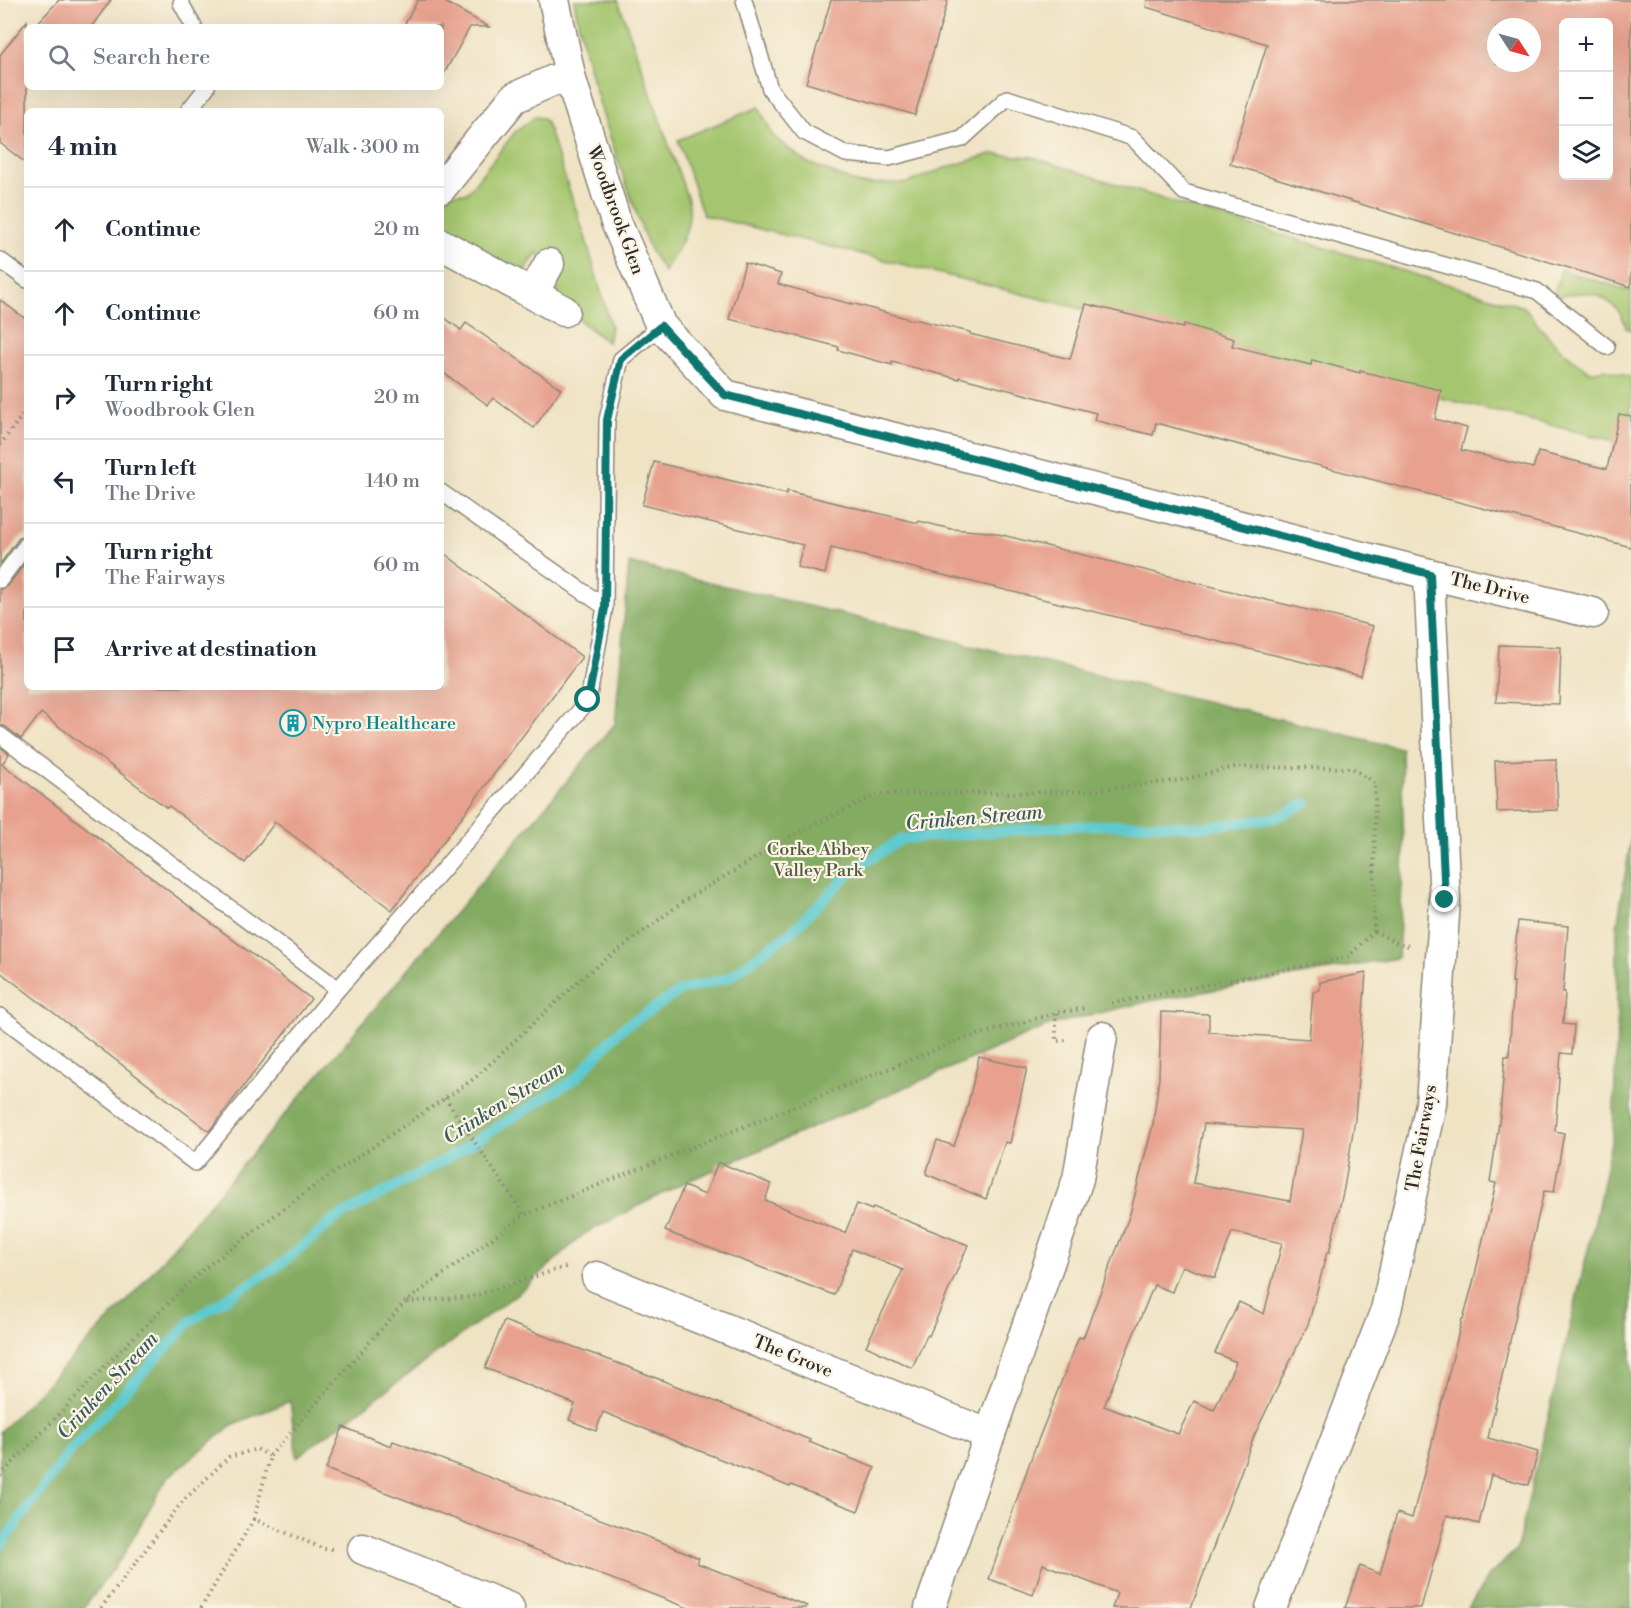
<!DOCTYPE html>
<html lang="en">
<head>
<meta charset="utf-8">
<style>
  body { margin:0; font-family:"Libre Bodoni",serif; background:#f6f6f7; color:#1f2937 }
  .controls { position:absolute; right:18px; top:18px; display:grid; overflow:hidden; border-radius:9px; box-shadow:0 6px 24px #0002 }
  .controls button { width:54px; height:54px; display:grid; place-items:center; padding:0; border:0; border-bottom:2px solid #e0e1e3; background:#fff; color:#1f2937; font:30px sans-serif }
  .compass { position:absolute; left:1487px; top:18px; width:54px; height:54px; border-radius:50%; background:#fff; box-shadow:0 6px 24px #0002; rotate:126deg }
  .stop { position:absolute; width:18px; height:18px; margin:-14px; border:4px solid #0f766e; border-radius:50%; background:#fff }
  .stop.end { background:#0f766e; border-color:#fff; box-shadow:0 2px 6px #0008 }
  .list { margin:0; padding:0; list-style:none }
  h2 { display:flex; justify-content:space-between; align-items:center; height:78px; margin:0; padding:0 24px; font-size:26px }
  h2 small { font-size:20px; font-weight:400; color:#747a83 }
  .list li { display:grid; grid-template-columns:39px 1fr auto; gap:18px; align-items:center; box-sizing:border-box; height:84px; padding:0 24px; border-top:2px solid #e0e1e3 }
  .list b { display:block; font-size:22px; white-space:nowrap }
  .list p { margin:0; font-size:20px; white-space:nowrap; color:#747a83 }
  .list em { font-size:20px; font-style:normal; color:#747a83 }
  .icon { flex:none; width:33px; height:33px; fill:none; stroke:currentColor; stroke-width:2; stroke-linecap:round; stroke-linejoin:round }
  .map { position:relative; flex:none; width:1631px; height:1608px; overflow:hidden }
  .search { position:absolute; background:#fff; box-shadow:0 6px 24px #0002; left:24px; top:24px; width:420px; height:66px; display:flex; align-items:center; gap:15px; box-sizing:border-box; padding:0 21px; border-radius:9px; color:#747a83; font-size:22px }
  .panel { position:absolute; background:#fff; box-shadow:0 6px 24px #0002; left:24px; top:108px; width:420px; height:582px; border-radius:9px }
  .map>svg:first-child { display:block }
  .green { fill:#a5c66f; stroke:#68784d; stroke-width:1.5 }
  .forest { fill:#84ab62; stroke:#586b46; stroke-width:1.5 }
  .lines { fill:none; stroke-linecap:round; stroke-linejoin:round }
  .stream { stroke:#5dcad0; stroke-width:10 }
  .building { fill:#e7a18e; fill-rule:evenodd }
  .service-casing { stroke:#8d8778; stroke-width:18 }
  .minor-casing { stroke:#8d8778; stroke-width:33 }
  .path { stroke:#8d8778; stroke-width:4; stroke-dasharray:1.5 4.5; stroke-linecap:butt }
  .service { stroke:#fff; stroke-width:15 }
  .minor { stroke:#fff; stroke-width:30 }
  .route { stroke:#0f766e; stroke-width:8 }
  .labels { text-anchor:middle; stroke-width:4.5; stroke-linejoin:round; paint-order:stroke }
  .street-label { font-size:18px; fill:#2b2b2b; stroke:#fcf5e5 }
  .culture-label { font-size:18px; fill:#0d838f; stroke:#fcf5e5; text-anchor:start }
  .park-label { font-size:18px; fill:#505a3f; stroke:#fcf5e5 }
  .water-label { font-size:20px; font-style:italic; fill:#3a5b5d; stroke:#fcf5e5 }
</style>
</head>
<body>
<div class="map">
<svg width="1631" height="1608" viewBox="0 0 1631 1608">
  <rect width="100%" height="100%" fill="#fcf5e5"/>
  <filter id="ink" filterUnits="userSpaceOnUse"><feTurbulence type="fractalNoise" baseFrequency=".0167" numOctaves="2"/><feDisplacementMap in="SourceGraphic" scale="12" xChannelSelector="R" yChannelSelector="G"/><feConvolveMatrix kernelMatrix="1 2 1 2 8 2 1 2 1" color-interpolation-filters="sRGB"/></filter>
  <filter id="wash" filterUnits="userSpaceOnUse"><feTurbulence type="fractalNoise" baseFrequency=".008" numOctaves="4" result="noise"/><feDisplacementMap in="SourceGraphic" scale="24" xChannelSelector="R" yChannelSelector="G"/><feGaussianBlur stdDeviation="1.35" result="paint"/><feColorMatrix in="noise" values="0 0 0 0 0 0 0 0 0 0 0 0 0 0 0 0 0 1.4 0 .05"/><feComposite in="paint" operator="in"/></filter>
  <g filter="url(#wash)">
    <rect width="100%" height="100%" fill="#efe3c4"/>
    <g class="green">
      <path d="M574 0H618L688 200C694 225 678 251 664 272L650 250 643 232C616 155 588 80 574 0Z"/>
      <path d="M759 107 773 136 806 162 859 184 907 183 945 168 991 154 1032 157 1175 203 1524 307C1531 313 1533 320 1539 326 1554 344 1571 360 1591 372L1604 369 1631 377V445L703 215 678 140Z"/>
      <path d="M535 117 542 118 546 122 584 233 611 327 608 343C592 330 557 306 556 284 556 278 559 271 560 265L537 253 526 269 519 272 446 234 441 228V206L451 193H467L515 132Z"/>
      <path d="M1561 270 1631 291V330L1626 328C1622 308 1603 293 1581 293 1572 293 1563 297 1553 296Z"/>
    </g>
    <g class="forest">
      <path d="M629 563 1401 748 1404 851 1398 958 1150 1001 1050 1025 681 1184 584 1234 526 1287 297 1457 290 1401 232 1425 167 1478 122 1557 84 1608H0V1432L131 1297 615 724Z"/>
      <path d="M1631 838V1608H1468L1489 1576 1517 1549 1598 1207 1613 1132 1617 1032V927Z"/>
    </g>
    <g class="lines">
      <path class="stream" d="M0 1546 69 1452 192 1320 281 1264 335 1219 448 1158 575 1079 621 1029 682 990 728 978 792 931 853 870 902 839 1069 826 1148 824 1204 827 1276 818 1306 803"/>
    </g>
    <g id="blocks">
      <g class="building">
        <path d="M59 0H111L91 27H34Z"/>
        <path d="M418 0H441L489 27H470L441 79V27H403Z"/>
        <path d="M831 0H948L915 115 806 83Z"/>
        <path d="M1147 0H1631V287L1230 164 1267 44 1146 7ZM1563 22H1608V176H1563ZM1496 27H1532V63H1496Z"/>
        <path d="M27 21V164L0 143V55Z"/>
        <path d="M745 263 781 274 778 284 851 304V303L913 320 914 319 970 332V334L1070 359 1086 304 1183 328 1184 324 1234 339 1232 346 1311 365 1312 360 1360 373V371L1441 390 1435 419 1467 428 1461 450 1533 468 1538 452 1607 469 1619 414 1631 416V547L1156 423 1153 435 1136 431 1094 420 1096 413 959 377V379L892 362V365L838 350 839 347 801 337 729 319Z"/>
        <path d="M0 300 27 320V534L19 538 0 564Z"/>
        <path d="M441 315 461 330 466 323 561 389 534 428 493 398 488 405 441 371Z"/>
        <path d="M654 462 786 494 787 491 918 523 919 521 951 529 990 532 1373 626 1361 676 831 548 825 574 797 567 803 545 642 505Z"/>
        <path d="M441 551 582 657 392 910 275 822 245 863 169 806 167 808 41 713 21 739 6 727 0 725V590L8 586 27 560V687H441Z"/>
        <path d="M1499 645 1561 647 1559 704 1496 702Z"/>
        <path d="M0 747 9 754 2 764 311 999 209 1131 0 972Z"/>
        <path d="M1556 759 1558 810 1497 812 1495 761Z"/>
        <path d="M1518 921 1568 926 1563 992H1565L1563 1024 1574 1025 1572 1054 1561 1053 1555 1131 1564 1133 1554 1192 1544 1191 1488 1438 1538 1452 1529 1485 1491 1475 1479 1524 1447 1515 1421 1608H1345L1360 1566 1380 1574 1397 1513 1412 1518 1432 1443 1462 1319H1463L1473 1283 1496 1183 1490 1182 1500 1116 1505 1056H1509L1514 982H1512Z"/>
        <path d="M1366 973 1355 1119 1344 1188 1329 1253 1327 1252 1309 1322 1254 1436 1191 1608H1112L1117 1593 1043 1564 1033 1595 989 1579 1033 1453 1079 1337 1083 1338 1130 1214 1153 1124 1159 1078 1161 1012 1209 1014V1032L1309 1039 1313 992 1320 990V982ZM1204 1124 1302 1130 1290 1201 1193 1183ZM1232 1232 1282 1243 1264 1314 1239 1302 1215 1353 1236 1362 1214 1410 1194 1401 1178 1434 1104 1406 1154 1285 1172 1292 1182 1266 1215 1278Z"/>
        <path d="M979 1057 1027 1068 1010 1143 1005 1142 986 1199 926 1174 937 1140 954 1146 966 1112Z"/>
        <path d="M718 1162 771 1184 765 1200 845 1233 857 1204 872 1210 873 1207 968 1245 929 1336 927 1335 912 1368 866 1346 903 1270 852 1249 834 1295 665 1231 684 1186 705 1195Z"/>
        <path d="M504 1321 631 1368 744 1413 810 1440 809 1442 875 1468 858 1511 791 1485 790 1487 603 1412 596 1431 569 1420 575 1404 485 1368Z"/>
        <path d="M343 1427 391 1446 393 1441 669 1545 699 1558 697 1563 807 1606 806 1608H688L374 1488 326 1469Z"/>
      </g>
    </g>
  </g>
  <g filter="url(#ink)">
    <use href="#blocks" fill-opacity="0" stroke="#8d8778" stroke-width="1.5"/>
    <g class="lines">
      <defs>
        <g id="service">
          <path d="M744 0 770 89 804 132 846 154 889 158 962 139 1007 98 1133 138 1184 192 1537 291 1607 347"/>
          <path d="M181 3 194 27"/>
          <path d="M188 111 207 87"/>
          <path d="M0 260 27 280"/>
          <path d="M441 492 605 607 607 420 621 359 661 326"/>
          <path d="M0 580 27 544"/>
          <path d="M0 735 338 989"/>
          <path d="M0 1016 195 1163 338 989 416 901 588 701 605 607"/>
        </g>
        <g id="minor">
          <path d="M554 0 571 80 616 222 661 326 725 395 1429 574 1593 613"/>
          <path d="M441 188 514 98 554 80H571"/>
          <path d="M441 244 564 311"/>
          <path d="M533 293 549 264"/>
          <path d="M597 1277 990 1435"/>
          <path d="M363 1549 509 1608"/>
          <path d="M930 1608 1078 1179 1102 1037"/>
          <path d="M1271 1608 1386 1310 1431 1104 1445 900 1429 574"/>
        </g>
      </defs>
      <use href="#service" class="service-casing"/>
      <use href="#minor" class="minor-casing"/>
      <g class="path">
        <path d="M0 445 27 409"/>
        <path d="M1374 931 1399 944 1409 946"/>
        <path d="M1056 1013V1041L1068 1040"/>
        <path d="M445 1098 524 1215"/>
        <path d="M407 1302 471 1297 568 1266"/>
        <path d="M270 1456 404 1303 524 1215 960 1040 1056 1013 1086 1008"/>
        <path d="M0 1476 113 1358 201 1271 310 1189 475 1078 584 976 684 901 797 833 878 794 1077 792 1181 780 1235 767 1352 768 1375 783 1374 931 1348 957 1109 1004"/>
        <path d="M101 1608 182 1502 229 1457 257 1449 270 1456 254 1519 324 1549H333"/>
        <path d="M201 1608 254 1519"/>
      </g>
      <use href="#service" class="service"/>
      <use href="#minor" class="minor"/>
    </g>
  </g>
  <g class="lines" filter="url(#ink)">
    <path class="route" d="M588 700 605 608 607 420 621 359 661 326 725 395 1430 574 1445 900"/>
  </g>
  <defs>
    <symbol id="building-ring" viewBox="-11 -11 22 22"><circle r="9.5" fill="#fcf5e5" stroke="#0f9aa8" stroke-width="1.5"/><path d="M-4-6H4V6H1V3H-1V6H-4ZM-2.5-4.3h1.7v1.8h-1.7ZM.8-4.3h1.7v1.8H.8ZM-2.5-1h1.7V.8h-1.7ZM.8-1h1.7V.8H.8Z" fill="#0f9aa8"/></symbol>
  </defs>
  <g fill-rule="evenodd">
    <use href="#building-ring" x="278" y="708" width="30" height="30"/>
  </g>
  <g class="labels">
    <g class="street-label">
      <text transform="translate(616 210) rotate(70)" y="6">Woodbrook Glen</text>
      <text transform="translate(1490 588) rotate(14)" y="6">The Drive</text>
      <text transform="translate(1421 1138) rotate(-80)" y="6">The Fairways</text>
      <text transform="translate(793 1356) rotate(22)" y="6">The Grove</text>
    </g>
    <g class="culture-label">
      <text x="312" y="729">Nypro Healthcare</text>
    </g>
    <g class="park-label">
      <text x="818" y="855">Corke Abbey<tspan x="818" dy="21">Valley Park</tspan></text>
    </g>
    <g class="water-label">
      <text transform="translate(974 817) rotate(-5)" y="7">Crinken Stream</text>
      <text transform="translate(503 1102) rotate(-32)" y="7">Crinken Stream</text>
      <text transform="translate(107 1385) rotate(-47)" y="7">Crinken Stream</text>
    </g>
  </g>
</svg>
<div class="controls">
<button>+</button>
<button>−</button>
<button><svg class="icon" aria-label="layers" viewBox="0 0 24 24"><path d="M12 4l9 5-9 5-9-5zM3 14l9 5 9-5"/></svg></button>
</div>
<svg class="compass" viewBox="-18 -18 36 36"><path d="M0-13l5 13h-10z" fill="#e53935"/><path d="M0 13l5-13h-10z" fill="#747a83"/></svg>
<div class="stop" style="left:588px;top:700px"></div>
<div class="stop end" style="left:1445px;top:900px"></div>
<div class="search"><svg class="icon" aria-label="search" viewBox="0 0 24 24"><circle cx="10" cy="10" r="6"/><path d="M15 15l6 6"/></svg>Search here</div>
<section class="panel">
<h2>4 min<small>Walk · 300 m</small></h2>
<ul class="list">
<li><svg class="icon" aria-label="ahead" viewBox="0 0 24 24"><path d="M12 20V5M6 11l6-6 6 6"/></svg><div><b>Continue</b></div><em>20 m</em></li>
<li><svg class="icon" aria-label="ahead" viewBox="0 0 24 24"><path d="M12 20V5M6 11l6-6 6 6"/></svg><div><b>Continue</b></div><em>60 m</em></li>
<li><svg class="icon" aria-label="right" viewBox="0 0 24 24"><path d="M7 20v-9h11M14 6l5 5-5 5"/></svg><div><b>Turn right</b><p>Woodbrook Glen</p></div><em>20 m</em></li>
<li><svg class="icon" aria-label="left" viewBox="0 0 24 24"><path d="M17 20v-9H6M10 6l-5 5 5 5"/></svg><div><b>Turn left</b><p>The Drive</p></div><em>140 m</em></li>
<li><svg class="icon" aria-label="right" viewBox="0 0 24 24"><path d="M7 20v-9h11M14 6l5 5-5 5"/></svg><div><b>Turn right</b><p>The Fairways</p></div><em>60 m</em></li>
<li><svg class="icon" aria-label="arrive" viewBox="0 0 24 24"><path d="M6 21V4h12l-3 4 3 4H6"/></svg><div><b>Arrive at destination</b></div></li>
</ul>
</section>
</div>
</body>
</html>
